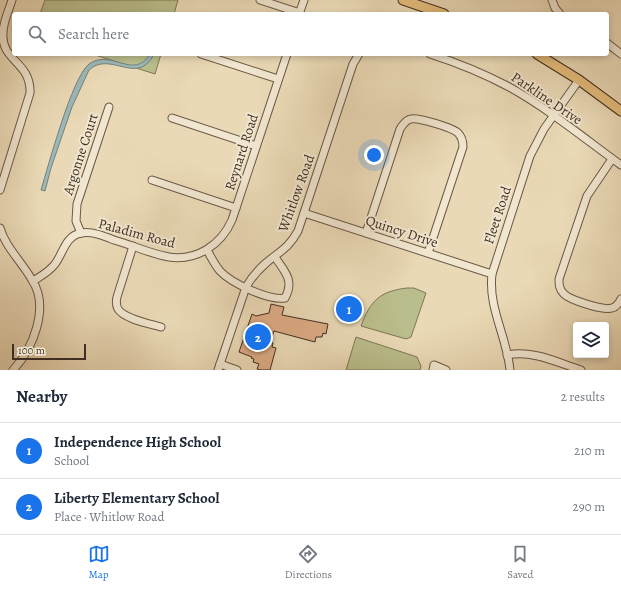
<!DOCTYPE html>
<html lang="en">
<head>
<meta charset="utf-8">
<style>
  body { margin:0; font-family:Alegreya,serif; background:#f6f6f7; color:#1f2937 }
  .controls { position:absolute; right:12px; bottom:12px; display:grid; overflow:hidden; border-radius:4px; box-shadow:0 2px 6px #0003 }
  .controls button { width:36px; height:36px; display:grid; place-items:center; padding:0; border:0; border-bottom:1px solid #e0e1e3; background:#fff; color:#1f2937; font:20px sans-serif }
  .scale { position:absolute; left:12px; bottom:10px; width:74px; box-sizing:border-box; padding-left:4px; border:2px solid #412e20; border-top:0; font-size:11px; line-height:14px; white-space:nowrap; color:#412e20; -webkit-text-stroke:3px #f1e6d0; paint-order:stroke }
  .you { position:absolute; left:374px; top:155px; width:14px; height:14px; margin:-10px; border:3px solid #fff; border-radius:50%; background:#1a73e8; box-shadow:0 0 0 6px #1a73e833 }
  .badge { display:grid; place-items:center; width:26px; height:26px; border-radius:50%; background:#1a73e8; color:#fff; font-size:13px; font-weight:700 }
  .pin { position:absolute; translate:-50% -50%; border:2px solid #fff; box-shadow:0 1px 4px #0006 }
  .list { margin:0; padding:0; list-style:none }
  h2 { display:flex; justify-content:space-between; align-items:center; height:52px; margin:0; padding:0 16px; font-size:17px }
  h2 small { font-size:13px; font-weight:400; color:#747a83 }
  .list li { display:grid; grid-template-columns:26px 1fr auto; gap:12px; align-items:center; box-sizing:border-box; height:56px; padding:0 16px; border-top:1px solid #e0e1e3 }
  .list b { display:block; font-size:15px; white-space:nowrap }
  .list p { margin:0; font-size:13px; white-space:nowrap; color:#747a83 }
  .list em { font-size:13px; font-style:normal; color:#747a83 }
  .icon { flex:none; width:22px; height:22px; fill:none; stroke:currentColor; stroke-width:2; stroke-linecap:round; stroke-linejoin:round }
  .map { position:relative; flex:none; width:621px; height:370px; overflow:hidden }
  .search { position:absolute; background:#fff; box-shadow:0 2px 6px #0003; left:12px; right:12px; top:12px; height:44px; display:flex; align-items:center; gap:10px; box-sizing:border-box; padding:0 14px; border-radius:4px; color:#747a83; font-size:15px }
  .sheet { height:164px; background:#fff }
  nav { display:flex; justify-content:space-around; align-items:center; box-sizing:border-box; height:56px; border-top:1px solid #e0e1e3; background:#fff; font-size:11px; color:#747a83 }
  nav a { display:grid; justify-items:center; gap:2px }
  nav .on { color:#1a73e8 }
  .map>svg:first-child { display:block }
  .green { fill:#babe8c; stroke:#7e7656 }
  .water { fill:#9bb8b8; stroke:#77817b }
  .building { fill:#ddac86; stroke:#412e20 }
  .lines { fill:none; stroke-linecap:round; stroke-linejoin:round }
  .minor-casing { stroke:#6b5946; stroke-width:9 }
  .major-casing { stroke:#412e20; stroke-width:11 }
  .minor { stroke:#f1e6d0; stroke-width:7 }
  .major { stroke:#e5bc7b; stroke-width:9 }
  .labels { text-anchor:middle; stroke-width:4; stroke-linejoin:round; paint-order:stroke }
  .street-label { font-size:14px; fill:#412e20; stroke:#f1e6d0 }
</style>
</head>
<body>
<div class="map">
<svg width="621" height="370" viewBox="0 0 621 370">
  <rect width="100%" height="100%" fill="#ead9b6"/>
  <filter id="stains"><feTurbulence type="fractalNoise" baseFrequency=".005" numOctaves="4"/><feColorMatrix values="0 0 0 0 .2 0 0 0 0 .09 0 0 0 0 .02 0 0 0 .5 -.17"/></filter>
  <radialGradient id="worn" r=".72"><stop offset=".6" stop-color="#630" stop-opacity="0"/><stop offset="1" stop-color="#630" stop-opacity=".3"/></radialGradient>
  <g class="green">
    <path d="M45 0H178L174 14H40Z"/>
    <path d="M92 54H161L155 74Z"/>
    <path d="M407 288H414L426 293 411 337 406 339 361 326C370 301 380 291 407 288Z"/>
    <path d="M356 337 417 357 421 366 420 370H346Z"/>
  </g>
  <path class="water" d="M150 54H154C138 87 110 50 89 70L72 107 51 168 45 191 41 190C48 167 72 77 89 64 111 48 134 81 150 54Z"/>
  <path class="building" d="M271 304 284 307 282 315 328 324 326 334 323 333 322 337H316L315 342 274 331 270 342 273 343 272 347 276 348 270 370H261L257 369 259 364 253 362 254 359 251 358 252 357 239 352 252 314 256 316 269 313Z"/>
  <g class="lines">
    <defs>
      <g id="minor">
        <path d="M260 0 300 13"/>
        <path d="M552 0 555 8 560 14"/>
        <path d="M299 14 304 0"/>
        <path d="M607 43 621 54"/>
        <path d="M201 54 278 79"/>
        <path d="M430 54C458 63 485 74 511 88 550 110 585 139 621 165"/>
        <path d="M172 118 256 146"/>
        <path d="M612 159 587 196 559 279C559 285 559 289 564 294 570 300 604 311 612 308 616 307 619 303 621 299"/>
        <path d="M152 180 236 208"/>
        <path d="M0 190 30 93C31 61 1 62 3 33 3 22 9 10 12 0"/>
        <path d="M304 213 492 274"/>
        <path d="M0 228C6 248 22 262 32 280 50 307 33 349 13 370"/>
        <path d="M81 233 76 221 77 204 109 107"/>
        <path d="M366 233 400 129C403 125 405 120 411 119 418 117 453 128 458 133 462 137 463 142 463 147L428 253"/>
        <path d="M133 246 117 297C116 301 116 305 118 309 124 319 151 324 161 327"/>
        <path d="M207 250C211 257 215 265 220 271 231 283 269 301 285 298 295 280 284 271 275 257"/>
        <path d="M33 281C41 276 49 272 55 264 63 254 65 236 81 233 92 231 104 236 114 240 132 245 151 254 169 257 197 261 221 245 232 220L287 54"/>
        <path d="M507 355C533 350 556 362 581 370"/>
        <path d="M220 364 237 370"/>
        <path d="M218 370 246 287C251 278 258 270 266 263 280 251 288 249 298 231L353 64 359 54"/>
        <path d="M433 370 434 365 446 370"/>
        <path d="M510 370C507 337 488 308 492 274L530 156 544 129 579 80"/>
      </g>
      <g id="major">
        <path d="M403 0 444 14"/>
        <path d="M537 54 579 80 621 111"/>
      </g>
    </defs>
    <use href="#minor" class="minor-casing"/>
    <use href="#major" class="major-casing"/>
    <use href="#minor" class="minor"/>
    <use href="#major" class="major"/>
  </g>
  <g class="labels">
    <g class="street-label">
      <text transform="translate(547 98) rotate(34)" y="5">Parkline Drive</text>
      <text transform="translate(241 152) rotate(-72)" y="5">Reynard Road</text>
      <text transform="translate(80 154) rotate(-72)" y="5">Argonne Court</text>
      <text transform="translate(296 193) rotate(-70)" y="5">Whitlow Road</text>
      <text transform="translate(497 215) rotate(-72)" y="5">Fleet Road</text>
      <text transform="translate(402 231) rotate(18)" y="5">Quincy Drive</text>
      <text transform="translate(137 233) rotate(15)" y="5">Paladim Road</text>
    </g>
  </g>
  <rect width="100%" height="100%" filter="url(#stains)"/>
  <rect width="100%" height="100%" fill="url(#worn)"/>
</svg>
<div class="controls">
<button><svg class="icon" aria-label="layers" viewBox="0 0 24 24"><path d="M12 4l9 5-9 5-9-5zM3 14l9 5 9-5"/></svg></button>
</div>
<div class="scale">100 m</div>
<div class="you"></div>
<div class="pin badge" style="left:349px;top:309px">1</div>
<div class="pin badge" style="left:258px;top:337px">2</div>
<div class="search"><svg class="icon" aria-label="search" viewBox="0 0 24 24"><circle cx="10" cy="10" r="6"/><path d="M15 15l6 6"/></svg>Search here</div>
</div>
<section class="sheet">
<h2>Nearby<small>2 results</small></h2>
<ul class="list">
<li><span class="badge">1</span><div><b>Independence High School</b><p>School</p></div><em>210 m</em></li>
<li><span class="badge">2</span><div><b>Liberty Elementary School</b><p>Place · Whitlow Road</p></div><em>290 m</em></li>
</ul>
</section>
<nav>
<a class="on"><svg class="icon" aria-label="map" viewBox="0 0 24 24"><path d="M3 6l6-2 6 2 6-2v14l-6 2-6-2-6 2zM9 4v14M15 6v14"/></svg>Map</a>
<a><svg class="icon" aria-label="directions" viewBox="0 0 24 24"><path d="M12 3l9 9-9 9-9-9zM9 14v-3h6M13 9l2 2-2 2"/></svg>Directions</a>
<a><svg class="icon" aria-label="saved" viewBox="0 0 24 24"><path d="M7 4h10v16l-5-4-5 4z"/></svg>Saved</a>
</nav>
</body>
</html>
